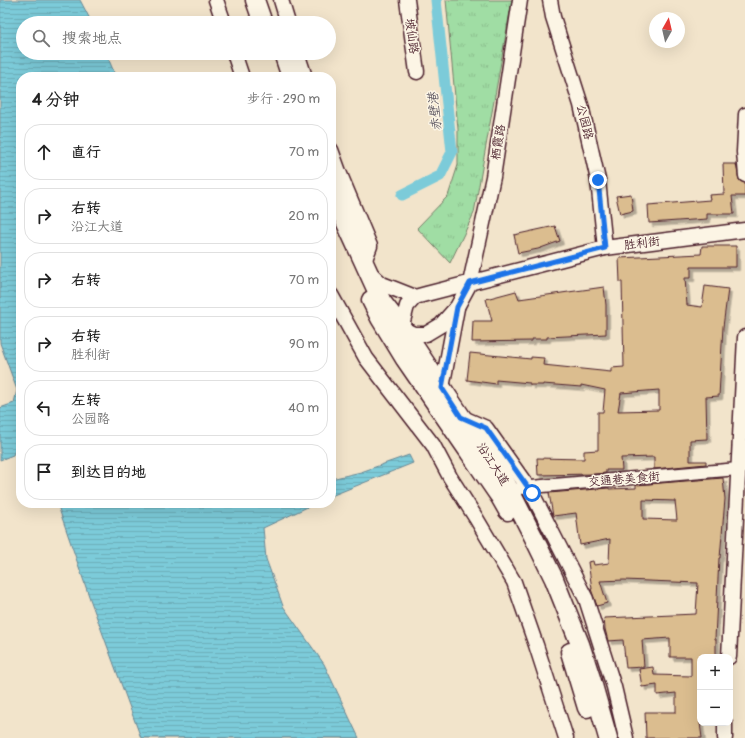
<!DOCTYPE html>
<html lang="zh">
<head>
<meta charset="utf-8">
<style>
  body { margin:0; font-family:Pangolin,"LXGW WenKai TC",sans-serif; background:#f2f2f2; color:#222 }
  .controls { position:absolute; right:12px; bottom:12px; display:grid; overflow:hidden; border-radius:8px; box-shadow:0 4px 16px #0002 }
  .controls button { width:36px; height:36px; display:grid; place-items:center; padding:0; border:0; border-bottom:1px solid #e0e0e0; background:#fff; color:#222; font:20px sans-serif }
  .compass { position:absolute; left:649px; top:12px; width:36px; height:36px; border-radius:50%; background:#fff; box-shadow:0 4px 16px #0002; rotate:8deg }
  .stop { position:absolute; width:12px; height:12px; margin:-9px; border:3px solid #1a73e8; border-radius:50%; background:#fff }
  .stop.end { background:#1a73e8; border-color:#fff; box-shadow:0 1px 4px #0008 }
  .list { margin:0; padding:0; list-style:none }
  h2 { display:flex; justify-content:space-between; align-items:center; height:52px; margin:0; padding:0 16px; font-size:17px }
  h2 small { font-size:13px; font-weight:400; color:#767676 }
  .list li { display:grid; grid-template-columns:26px 1fr auto; gap:12px; align-items:center; box-sizing:border-box; height:56px; margin:0 8px 8px; padding:0 8px; border:1px solid #e0e0e0; border-radius:16px }
  .list b { display:block; font-size:15px; white-space:nowrap }
  .list p { margin:0; font-size:13px; white-space:nowrap; color:#767676 }
  .list em { font-size:13px; font-style:normal; color:#767676 }
  .icon { flex:none; width:22px; height:22px; fill:none; stroke:currentColor; stroke-width:2; stroke-linecap:round; stroke-linejoin:round }
  .map { position:relative; flex:none; width:745px; height:738px; overflow:hidden }
  .search { position:absolute; background:#fff; box-shadow:0 4px 16px #0002; left:16px; top:16px; width:320px; height:44px; display:flex; align-items:center; gap:10px; box-sizing:border-box; padding:0 14px; border-radius:22px; color:#767676; font-size:15px }
  .panel { position:absolute; background:#fff; box-shadow:0 4px 16px #0002; left:16px; top:72px; width:320px; height:436px; border-radius:16px }
  .map>svg:first-child { display:block }
  .park { fill:url(#park-tufts); stroke:#757e68 }
  .water { fill:url(#water-rules); stroke:#688693 }
  .lines { fill:none; stroke-linecap:round; stroke-linejoin:round }
  .canal { stroke:#7ccbd9; stroke-width:11 }
  .building { fill:#dbbd8f; stroke:#4a1f2b; fill-rule:evenodd; filter:url(#shadow) }
  .minor-casing { stroke:#4a1f2b; stroke-width:15 }
  .tertiary-casing { stroke:#4a1f2b; stroke-width:17 }
  .primary-casing { stroke:#4a1f2b; stroke-width:21 }
  .minor { stroke:#fcf5e5; stroke-width:12 }
  .tertiary { stroke:#fcf5e5; stroke-width:14 }
  .primary { stroke:#fcf5e5; stroke-width:18 }
  .route { stroke:#1a73e8; stroke-width:5 }
  .labels { text-anchor:middle; stroke-width:3; stroke-linejoin:round; paint-order:stroke }
  .street-label { font-size:12px; fill:#4a1f2b; stroke:#fcf5e5 }
  .water-label { font-size:13px; font-style:italic; fill:#59535f; stroke:#fcf5e5 }
</style>
</head>
<body>
<div class="map">
<svg width="745" height="738" viewBox="0 0 745 738">
  <defs>
    <pattern id="park-tufts" width="24" height="20" patternUnits="userSpaceOnUse"><rect width="24" height="20" fill="#a0dda4"/><path d="M3 7l-1-3M5 7V3M7 7l1-3M15 17l-1-3M17 17v-4M19 17l1-3" fill="none" stroke="#8bbd8d"/></pattern>
    <pattern id="water-rules" width="6" height="5" patternUnits="userSpaceOnUse"><rect width="6" height="5" fill="#7ccbd9"/><path d="M0 2.5h6" fill="none" stroke="#6daeba"/></pattern>
    <filter id="shadow"><feDropShadow dx="3.5" dy="3.5" stdDeviation="0" flood-color="#0004"/></filter>
  </defs>
  <rect width="100%" height="100%" fill="#f2e4cb"/>
  <filter id="ink" filterUnits="userSpaceOnUse"><feTurbulence type="fractalNoise" baseFrequency=".025" numOctaves="2"/><feDisplacementMap in="SourceGraphic" scale="8" xChannelSelector="R" yChannelSelector="G"/><feConvolveMatrix kernelMatrix="1 2 1 2 8 2 1 2 1" color-interpolation-filters="sRGB"/></filter>
  <g filter="url(#ink)">
    <path class="park" d="M446 0H512L474 213 450 263 417 228 448 196 458 165V129Z"/>
    <g class="water">
      <path d="M0 0H80L92 23H23V53H106L116 77H21V436L13 455 0 460V408L14 403 17 390 0 343Z"/>
      <path d="M409 455 413 463 331 496V479L361 472Z"/>
      <path d="M57 503H316L263 528 266 559 283 606 324 664 359 738H141L90 599Z"/>
    </g>
    <g class="lines">
      <path class="canal" d="M402 195 440 176 452 152 436 0"/>
    </g>
    <g class="building">
      <path d="M723 164H736L739 180 745 183V196H732L734 214H707V219L649 223 648 205 710 200 709 195 724 194Z"/>
      <path d="M631 194 633 211 620 214 616 196Z"/>
      <path d="M555 226 560 241 538 249 518 253 514 235Z"/>
      <path d="M702 246H736V267H691V278H685L687 305 702 307 705 286 728 289 723 327 719 396 706 397 707 439 690 440V461H706V464L654 469V457L621 458 622 470H606V473L594 474 538 475 537 458 584 459V451L598 450V412H603L605 390 581 385V387L543 384V385H530V383L496 380V384L467 380 470 353 531 359V357L544 358 543 365 611 372V368L624 367 622 282H620L619 258 701 254ZM659 390V410L618 411 621 393Z"/>
      <path d="M604 287 606 305V334L547 337V339H532V341L472 342 473 321H492L486 299 516 291 519 299Z"/>
      <path d="M723 478 725 499 720 558H719L715 639H716V657H700V723L702 738H646L645 712H676V693L657 695V685L642 687 639 669 653 667 654 675 691 676V657H670V638L642 640 644 667 626 668 623 640 608 641 605 629 604 618 696 614 698 583 624 580 600 581 607 603 597 606 591 589H592L588 562 593 561 594 565 609 563 610 539 580 545 576 513 553 516 549 493 609 488V489L636 488V485ZM643 500 675 501 677 520 643 519Z"/>
    </g>
    <g class="lines">
      <defs>
        <g id="minor">
          <path d="M745 114 743 152 745 176"/>
          <path d="M520 488 738 469"/>
        </g>
        <g id="tertiary">
          <path d="M216 0 224 23"/>
          <path d="M281 0 288 23"/>
          <path d="M407 0 417 72"/>
          <path d="M520 0 493 177 470 283 457 307 441 325 426 334H414L403 329V321L407 306 415 297 426 294 605 248 745 230"/>
          <path d="M550 0 553 17 581 105 598 180 605 248"/>
          <path d="M234 53 242 77"/>
          <path d="M297 53 305 77"/>
          <path d="M331 150 339 172 370 246 364 262"/>
          <path d="M370 273 382 284 415 297"/>
          <path d="M331 295 366 358 433 445 450 477 476 518 514 582 536 645 566 738"/>
          <path d="M442 388 457 308"/>
          <path d="M461 417 486 428 532 493 586 599 614 687 626 738"/>
          <path d="M729 657 745 337"/>
          <path d="M725 738V723"/>
        </g>
        <g id="primary">
          <path d="M255 0 263 23"/>
          <path d="M283 53 291 77"/>
          <path d="M331 188 339 208 382 302 403 329 442 388 506 483 533 536 554 579 580 644 591 678 608 738"/>
          <path d="M371 300 380 318 405 359 500 497 508 511"/>
          <path d="M570 652 587 708"/>
        </g>
      </defs>
      <use href="#minor" class="minor-casing"/>
      <use href="#tertiary" class="tertiary-casing"/>
      <use href="#primary" class="primary-casing"/>
      <use href="#minor" class="minor"/>
      <use href="#tertiary" class="tertiary"/>
      <use href="#primary" class="primary"/>
    </g>
  </g>
  <g class="lines" filter="url(#ink)">
    <path class="route" d="M532 493 486 428 461 417 442 388 457 307 470 283 605 248 598 180"/>
  </g>
  <g class="labels">
    <g class="street-label">
      <text transform="translate(412 36) rotate(82)" y="4">坡仙路</text>
      <text transform="translate(585 122) rotate(76)" y="4">公园路</text>
      <text transform="translate(498 142) rotate(-81)" y="4">栖霞路</text>
      <text transform="translate(642 243) rotate(-7)" y="4">胜利街</text>
      <text transform="translate(493 464) rotate(57)" y="4">沿江大道</text>
      <text transform="translate(624 479) rotate(-5)" y="4">交通巷美食街</text>
    </g>
    <g class="water-label">
      <text transform="translate(434 112) rotate(-96)" y="5">赤壁港</text>
    </g>
  </g>
</svg>
<div class="controls">
<button>+</button>
<button>−</button>
</div>
<svg class="compass" viewBox="-18 -18 36 36"><path d="M0-13l5 13h-10z" fill="#e53935"/><path d="M0 13l5-13h-10z" fill="#767676"/></svg>
<div class="stop" style="left:532px;top:493px"></div>
<div class="stop end" style="left:598px;top:180px"></div>
<div class="search"><svg class="icon" aria-label="search" viewBox="0 0 24 24"><circle cx="10" cy="10" r="6"/><path d="M15 15l6 6"/></svg>搜索地点</div>
<section class="panel">
<h2>4 分钟<small>步行 · 290 m</small></h2>
<ul class="list">
<li><svg class="icon" aria-label="ahead" viewBox="0 0 24 24"><path d="M12 20V5M6 11l6-6 6 6"/></svg><div><b>直行</b></div><em>70 m</em></li>
<li><svg class="icon" aria-label="right" viewBox="0 0 24 24"><path d="M7 20v-9h11M14 6l5 5-5 5"/></svg><div><b>右转</b><p>沿江大道</p></div><em>20 m</em></li>
<li><svg class="icon" aria-label="right" viewBox="0 0 24 24"><path d="M7 20v-9h11M14 6l5 5-5 5"/></svg><div><b>右转</b></div><em>70 m</em></li>
<li><svg class="icon" aria-label="right" viewBox="0 0 24 24"><path d="M7 20v-9h11M14 6l5 5-5 5"/></svg><div><b>右转</b><p>胜利街</p></div><em>90 m</em></li>
<li><svg class="icon" aria-label="left" viewBox="0 0 24 24"><path d="M17 20v-9H6M10 6l-5 5 5 5"/></svg><div><b>左转</b><p>公园路</p></div><em>40 m</em></li>
<li><svg class="icon" aria-label="arrive" viewBox="0 0 24 24"><path d="M6 21V4h12l-3 4 3 4H6"/></svg><div><b>到达目的地</b></div></li>
</ul>
</section>
</div>
</body>
</html>
